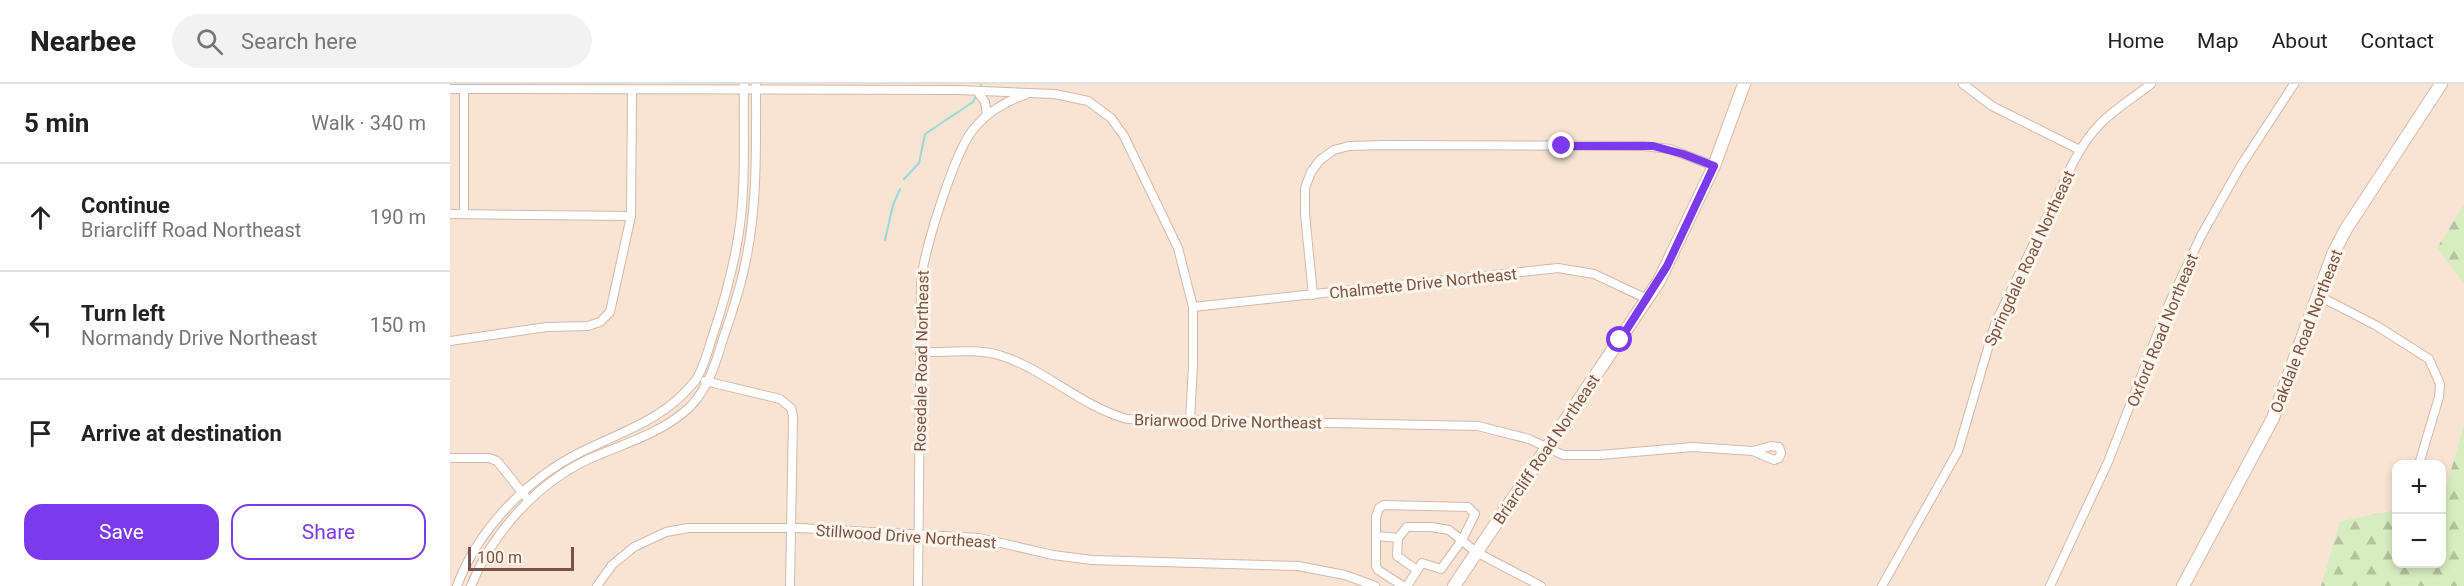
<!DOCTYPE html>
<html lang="en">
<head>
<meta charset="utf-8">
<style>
  body { margin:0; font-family:Roboto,sans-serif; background:#f2f2f2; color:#222 }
  .controls { position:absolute; right:18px; bottom:18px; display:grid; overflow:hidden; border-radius:12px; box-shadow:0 3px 9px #0003 }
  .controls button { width:54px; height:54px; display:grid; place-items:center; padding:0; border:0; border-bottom:2px solid #e0e0e0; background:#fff; color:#222; font:30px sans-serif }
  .scale { position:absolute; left:18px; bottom:15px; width:106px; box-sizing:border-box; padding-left:6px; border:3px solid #795346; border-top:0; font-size:16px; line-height:21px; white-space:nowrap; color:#795346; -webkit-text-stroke:4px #fff5eb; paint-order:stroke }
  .stop { position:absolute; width:18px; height:18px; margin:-14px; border:4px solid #7c3aed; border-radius:50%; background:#fff }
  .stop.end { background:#7c3aed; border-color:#fff; box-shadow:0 2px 6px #0008 }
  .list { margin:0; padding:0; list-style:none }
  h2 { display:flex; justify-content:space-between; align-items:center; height:78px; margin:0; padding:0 24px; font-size:26px }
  h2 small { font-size:20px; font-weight:400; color:#767676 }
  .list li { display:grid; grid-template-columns:39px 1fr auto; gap:18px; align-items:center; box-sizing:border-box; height:108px; padding:0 24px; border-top:2px solid #e0e0e0 }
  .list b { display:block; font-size:22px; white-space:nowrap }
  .list p { margin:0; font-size:20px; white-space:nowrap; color:#767676 }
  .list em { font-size:20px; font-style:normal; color:#767676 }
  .actions { display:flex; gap:12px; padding:18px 24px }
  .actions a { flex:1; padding:14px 0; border:2px solid #7c3aed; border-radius:18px; text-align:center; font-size:21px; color:#7c3aed }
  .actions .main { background:#7c3aed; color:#fff }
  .icon { flex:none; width:33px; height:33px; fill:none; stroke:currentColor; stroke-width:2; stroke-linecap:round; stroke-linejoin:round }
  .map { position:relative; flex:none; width:2014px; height:502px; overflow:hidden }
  header { display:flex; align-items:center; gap:36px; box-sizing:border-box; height:84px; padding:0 30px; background:#fff; border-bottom:2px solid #e0e0e0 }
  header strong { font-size:28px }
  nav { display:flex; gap:33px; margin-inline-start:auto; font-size:21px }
  .search { width:420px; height:54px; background:#f2f2f2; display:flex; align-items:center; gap:15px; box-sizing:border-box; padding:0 21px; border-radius:33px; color:#767676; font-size:22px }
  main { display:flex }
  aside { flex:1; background:#fff }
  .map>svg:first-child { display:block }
  .residential { fill:#f9e4d3 }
  .forest { fill:url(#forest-firs) }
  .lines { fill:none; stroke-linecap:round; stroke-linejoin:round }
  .stream { stroke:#9ad9dd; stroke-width:2 }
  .street-casing { stroke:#d3b9aa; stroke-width:10 }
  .secondary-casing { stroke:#d9baa9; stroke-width:14 }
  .street { stroke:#fff; stroke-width:8 }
  .secondary { stroke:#fff; stroke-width:12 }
  .route { stroke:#7c3aed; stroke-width:8 }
  .labels { text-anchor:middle; stroke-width:6; stroke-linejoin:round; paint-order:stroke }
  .street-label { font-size:16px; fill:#795346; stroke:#fff5eb }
</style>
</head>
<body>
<header>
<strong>Nearbee</strong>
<div class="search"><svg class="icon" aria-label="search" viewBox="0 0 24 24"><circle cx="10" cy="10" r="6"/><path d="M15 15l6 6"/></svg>Search here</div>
<nav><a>Home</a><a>Map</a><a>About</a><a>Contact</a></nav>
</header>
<main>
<aside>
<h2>5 min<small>Walk · 340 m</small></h2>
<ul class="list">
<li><svg class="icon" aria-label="ahead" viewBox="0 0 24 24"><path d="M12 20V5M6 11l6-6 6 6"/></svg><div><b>Continue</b><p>Briarcliff Road Northeast</p></div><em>190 m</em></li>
<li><svg class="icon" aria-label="left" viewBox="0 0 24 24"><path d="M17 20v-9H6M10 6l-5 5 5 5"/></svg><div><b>Turn left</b><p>Normandy Drive Northeast</p></div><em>150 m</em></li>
<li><svg class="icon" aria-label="arrive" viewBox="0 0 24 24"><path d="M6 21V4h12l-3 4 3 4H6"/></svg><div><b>Arrive at destination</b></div></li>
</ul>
<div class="actions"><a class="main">Save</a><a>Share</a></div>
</aside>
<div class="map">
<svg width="2014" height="502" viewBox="0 0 2014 502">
  <defs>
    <pattern id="forest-firs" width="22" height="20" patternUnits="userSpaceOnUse" patternTransform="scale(1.5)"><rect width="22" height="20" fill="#d7edbf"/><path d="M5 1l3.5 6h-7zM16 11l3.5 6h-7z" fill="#b3c39d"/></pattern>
  </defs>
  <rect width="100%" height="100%" fill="#fef1e3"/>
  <path class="residential" d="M0 0H1282L1288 2V0H2014V120L1987 164 2014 200V340L1992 418V380H1946V426L1890 437 1871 502H0Z"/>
  <g class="forest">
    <path d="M2014 120V200L1987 164Z"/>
    <path d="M2014 340V502H1871L1890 437 1946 426V480H1992V418Z"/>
  </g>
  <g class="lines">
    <g class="stream">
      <path d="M531 1V0"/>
      <path d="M454 95 469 79 475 50 523 18 526 12"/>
      <path d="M435 156 443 121 450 105"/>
    </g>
    <defs>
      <g id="street">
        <path d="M1513 0 1542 22 1630 66"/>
        <path d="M0 5 508 6 605 10 638 17 661 34 674 52 728 164 743 223V281L740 337"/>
        <path d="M14 5V130"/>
        <path d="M527 7 535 18 537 31"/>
        <path d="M0 130 181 132"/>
        <path d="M863 211 855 130V104L861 88 870 76 884 66 899 62 935 61 1194 62 1220 65 1264 82"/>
        <path d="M1867 211 1927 242 1979 275 1990 300 1989 313 1969 380"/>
        <path d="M743 223 1108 184 1144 190 1197 215"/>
        <path d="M0 257 97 243 138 242 150 238 160 228 181 132 182 6"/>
        <path d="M470 268C495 269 524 264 549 271 595 285 630 322 677 335L1028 342 1079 355 1113 371H1149L1243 363 1303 367 1321 362 1329 363 1331 369 1329 374 1324 376 1303 367"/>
        <path d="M255 297 330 315 341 324 343 332 340 502"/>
        <path d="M0 374H39L47 377 75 412"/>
        <path d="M926 452 948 454"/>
        <path d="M967 486 947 472 948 454 957 443H981L999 446 1026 468 1091 502"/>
        <path d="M7 502C28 445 77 395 131 368 173 347 214 336 245 297 254 285 258 265 263 251 275 215 285 178 290 141 296 95 293 46 294 0"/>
        <path d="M21 502C42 449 87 399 139 375 170 361 206 351 233 329 256 311 265 282 273 255 281 232 289 209 294 185 308 126 306 61 306 0"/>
        <path d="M147 502 162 481 184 463 216 448 238 444H349L529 454 603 471 642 476 848 482 895 491 925 502"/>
        <path d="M468 502 471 201C472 170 504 71 522 47 535 30 555 17 575 11"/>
        <path d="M953 502 928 486 926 482V433L929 424 934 421 1018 423 1025 430 1012 456 991 485 972 479 957 502"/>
        <path d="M1432 502 1508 367 1545 240 1624 77C1646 35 1666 27 1701 0"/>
        <path d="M1600 502 1658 378 1719 220 1751 152 1790 83 1844 0"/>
      </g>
      <g id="secondary">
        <path d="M1004 502 1209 197 1264 82 1294 0"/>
        <path d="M1733 502 1823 334 1883 170 1896 145 1991 0"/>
      </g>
    </defs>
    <use href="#street" class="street-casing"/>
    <use href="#secondary" class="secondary-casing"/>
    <use href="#street" class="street"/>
    <use href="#secondary" class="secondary"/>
  </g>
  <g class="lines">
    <path class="route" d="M1112 62H1203L1233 70 1264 82 1217 182 1170 256"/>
  </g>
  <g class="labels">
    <g class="street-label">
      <text transform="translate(1579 174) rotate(-65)" y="6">Springdale Road Northeast</text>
      <text transform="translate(973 199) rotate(-6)" y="6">Chalmette Drive Northeast</text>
      <text transform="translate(1712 246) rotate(-68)" y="6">Oxford Road Northeast</text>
      <text transform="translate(1856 247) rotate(-69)" y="6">Oakdale Road Northeast</text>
      <text transform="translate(471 277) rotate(-89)" y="6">Rosedale Road Northeast</text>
      <text transform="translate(778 337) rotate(1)" y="6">Briarwood Drive Northeast</text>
      <text transform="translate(1096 365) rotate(-56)" y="6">Briarcliff Road Northeast</text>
      <text transform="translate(456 452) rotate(4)" y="6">Stillwood Drive Northeast</text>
    </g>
  </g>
</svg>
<div class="controls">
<button>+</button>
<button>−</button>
</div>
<div class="scale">100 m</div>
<div class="stop" style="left:1170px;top:256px"></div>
<div class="stop end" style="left:1112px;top:62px"></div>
</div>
</main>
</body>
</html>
